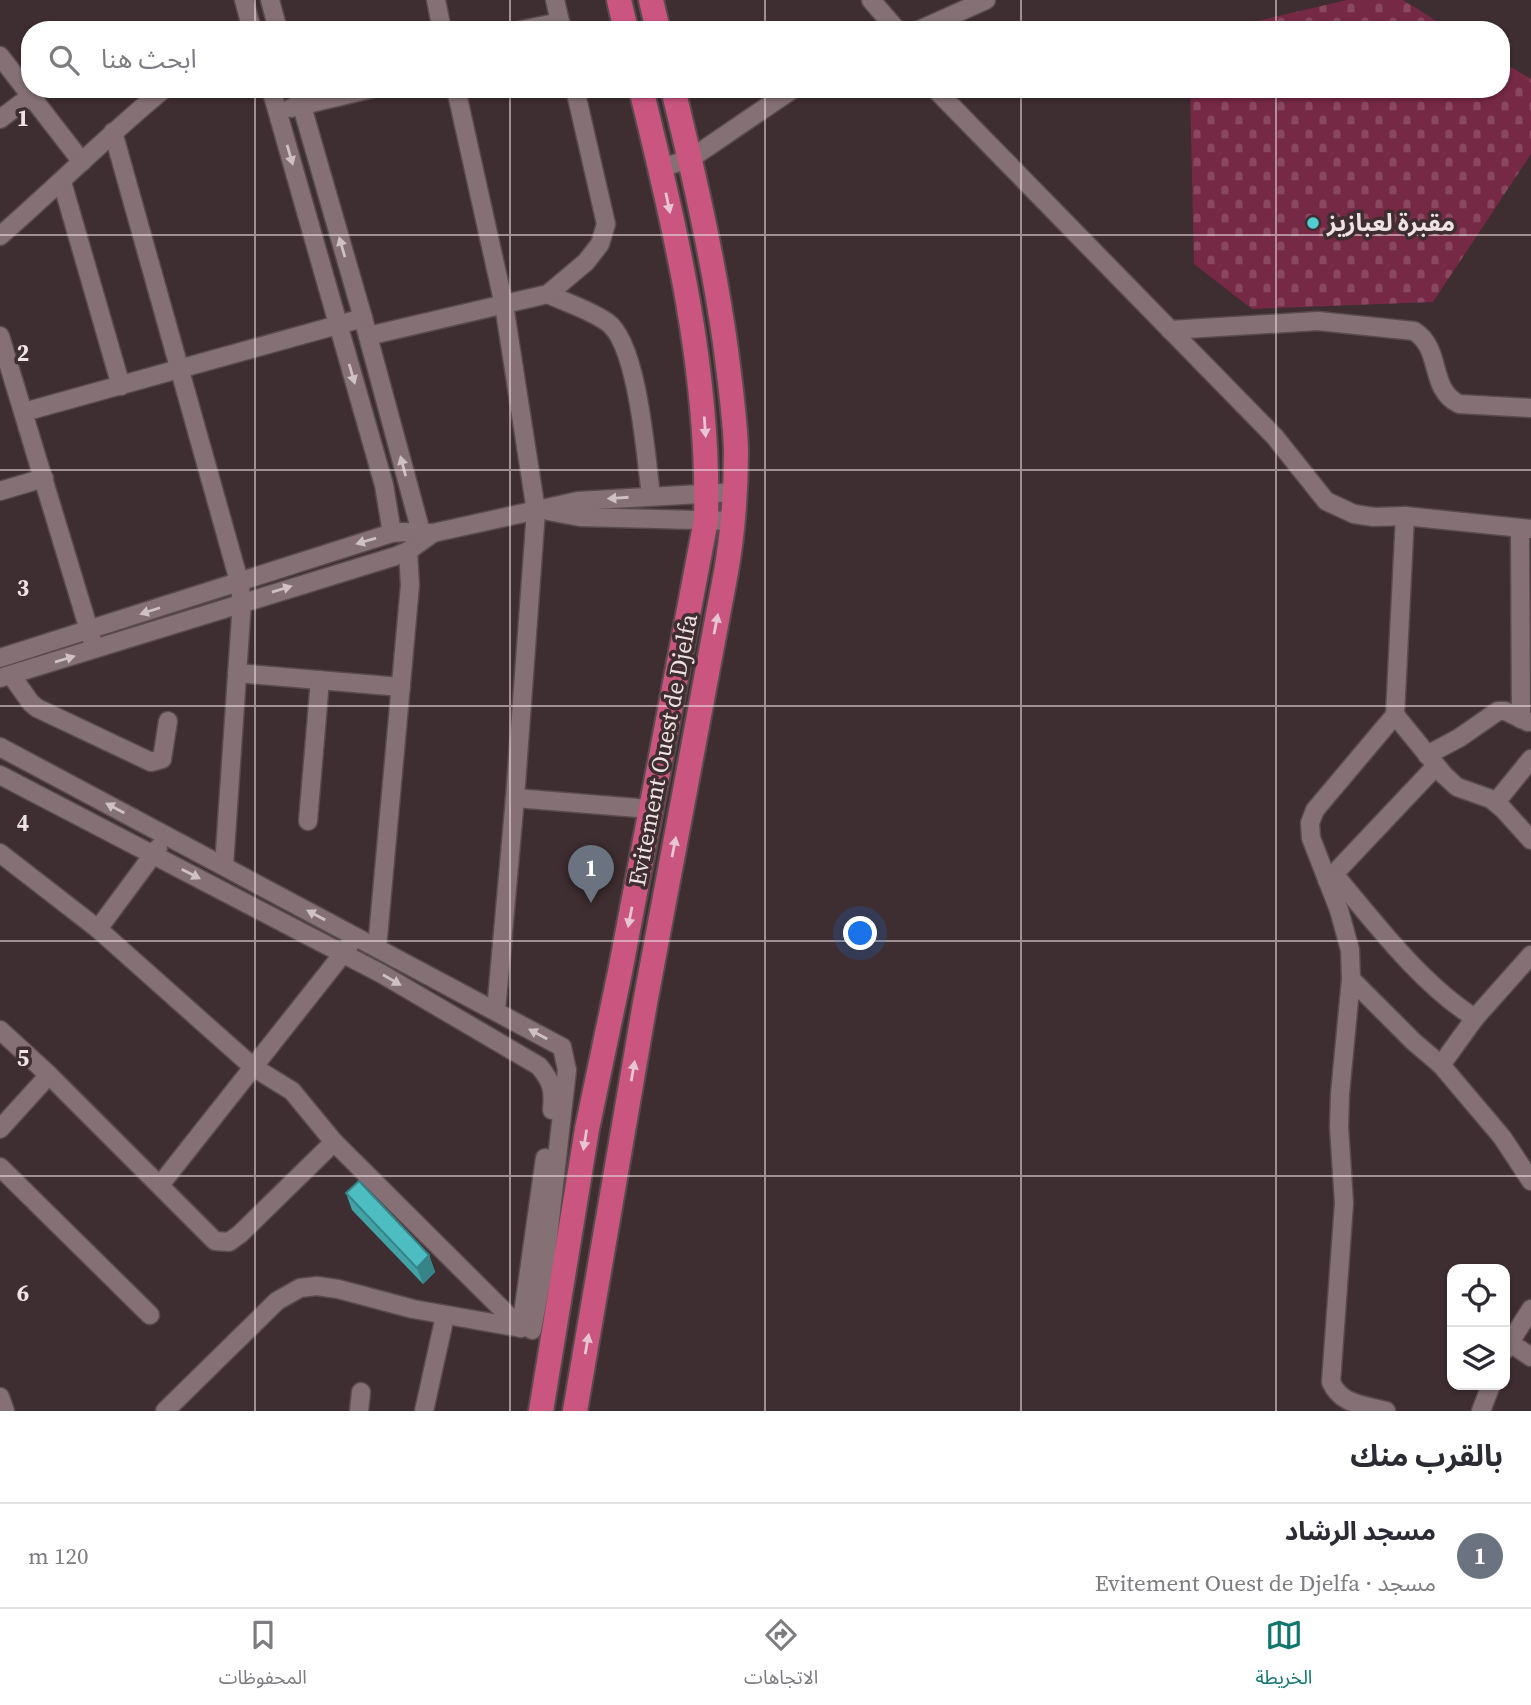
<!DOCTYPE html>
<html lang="ar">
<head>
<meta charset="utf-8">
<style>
  body { margin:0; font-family:"Source Serif 4","Noto Sans Arabic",serif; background:#f2f2f3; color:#2b2b33; direction:rtl }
  .controls { position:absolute; right:21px; bottom:21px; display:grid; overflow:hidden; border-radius:14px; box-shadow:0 2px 5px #0004 }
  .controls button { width:63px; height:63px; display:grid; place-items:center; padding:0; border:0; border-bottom:2px solid #e1e1e2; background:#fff; color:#2b2b33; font:35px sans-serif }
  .you { position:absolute; left:861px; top:934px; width:24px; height:24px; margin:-18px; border:5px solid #fff; border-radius:50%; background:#1a73e8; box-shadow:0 0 0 10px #1a73e833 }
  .badge { display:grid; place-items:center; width:46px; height:46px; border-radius:50%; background:#0f766e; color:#fff; font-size:23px; font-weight:700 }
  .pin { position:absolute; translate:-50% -58px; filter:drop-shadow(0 2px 4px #0008) }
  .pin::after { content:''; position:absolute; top:37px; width:24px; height:21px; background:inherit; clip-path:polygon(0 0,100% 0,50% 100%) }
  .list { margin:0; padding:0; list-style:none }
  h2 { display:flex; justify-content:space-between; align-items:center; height:91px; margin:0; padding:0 28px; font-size:30px }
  h2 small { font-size:23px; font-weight:400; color:#7c7c81 }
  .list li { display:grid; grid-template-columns:46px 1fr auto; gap:21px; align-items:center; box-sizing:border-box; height:105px; padding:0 28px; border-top:2px solid #e1e1e2 }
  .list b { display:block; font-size:26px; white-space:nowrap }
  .list p { margin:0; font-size:23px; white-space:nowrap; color:#7c7c81 }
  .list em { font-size:23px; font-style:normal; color:#7c7c81 }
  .icon { flex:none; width:38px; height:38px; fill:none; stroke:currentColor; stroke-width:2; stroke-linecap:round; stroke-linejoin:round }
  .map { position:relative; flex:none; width:1531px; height:1411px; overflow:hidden; direction:ltr }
  .search { position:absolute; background:#fff; box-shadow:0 2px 5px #0004; left:21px; right:21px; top:21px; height:77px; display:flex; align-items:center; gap:18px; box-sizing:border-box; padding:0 24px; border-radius:28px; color:#7c7c81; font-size:26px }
  .sheet { height:196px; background:#fff }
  nav { display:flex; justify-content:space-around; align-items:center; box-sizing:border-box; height:98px; border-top:2px solid #e1e1e2; background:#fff; font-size:19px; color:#7c7c81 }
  nav a { display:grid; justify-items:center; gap:4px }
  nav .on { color:#0f766e }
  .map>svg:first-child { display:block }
  .cemetery { fill:url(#cemetery-stones) }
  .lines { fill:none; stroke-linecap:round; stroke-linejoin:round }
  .minor-casing { stroke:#594a4e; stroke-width:21 }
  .highway-casing { stroke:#594a4e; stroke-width:28 }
  .minor { stroke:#847075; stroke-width:18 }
  .highway { stroke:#ca557f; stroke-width:24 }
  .wall { fill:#42a3a7 }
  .shaded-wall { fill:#368488 }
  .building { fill:#4dbdc2; stroke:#368488; stroke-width:2 }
  .oneway { fill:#cec0c3 }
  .oneway2 { fill:#e7c6d1 }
  .grid { fill:none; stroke:#eee2e5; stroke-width:2; stroke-opacity:0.55 }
  .poi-dot { fill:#51ccd1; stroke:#3e2d31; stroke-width:2.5 }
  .labels { text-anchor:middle; stroke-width:7; stroke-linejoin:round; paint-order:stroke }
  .poi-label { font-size:24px; font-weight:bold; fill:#eee2e5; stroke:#3e2d31; text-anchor:start }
  .street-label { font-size:24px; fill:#eee2e5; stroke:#3e2d31 }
  .grid-label { font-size:23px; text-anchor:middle; font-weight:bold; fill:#eee2e5; stroke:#3e2d31; stroke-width:7; stroke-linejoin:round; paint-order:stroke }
</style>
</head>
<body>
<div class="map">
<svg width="1531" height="1411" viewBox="0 0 1531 1411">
  <defs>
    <pattern id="cemetery-stones" width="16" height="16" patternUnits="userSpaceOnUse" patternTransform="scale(1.75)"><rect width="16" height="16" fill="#762945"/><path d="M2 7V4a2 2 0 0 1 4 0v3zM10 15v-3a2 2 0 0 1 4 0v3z" fill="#8a4860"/></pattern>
  </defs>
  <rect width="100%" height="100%" fill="#3e2d31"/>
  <g class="cemetery">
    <path d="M1347 0H1403L1451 30H1219Z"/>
    <path d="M1501 61 1531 79V154L1433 302 1252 309 1194 264 1190 89H1501Z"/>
  </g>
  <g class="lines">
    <defs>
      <g id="minor">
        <path d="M244 0 252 30"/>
        <path d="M270 0 278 30"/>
        <path d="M436 0 442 30"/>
        <path d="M555 0 562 30"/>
        <path d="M871 0 897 30"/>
        <path d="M521 30 560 22"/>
        <path d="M919 30 986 0"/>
        <path d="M0 56 82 162"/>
        <path d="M271 89 384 485 392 533"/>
        <path d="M297 89 363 318 421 532"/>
        <path d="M456 89 504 305 536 511 515 798 496 1011"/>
        <path d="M935 89 1275 437 1326 501 1354 514 1374 517 1405 516 1531 529"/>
        <path d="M291 108 370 89"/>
        <path d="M0 119 31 96"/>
        <path d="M113 132 239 581 242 602 224 866"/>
        <path d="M660 168 690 159 793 89"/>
        <path d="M62 182 121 386"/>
        <path d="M0 236C55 188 107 136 164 89"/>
        <path d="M548 294C567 303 590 310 607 322 638 343 646 458 651 496"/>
        <path d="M1170 330 1318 321 1414 331C1443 349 1428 389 1459 404L1531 408"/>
        <path d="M0 336 92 640"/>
        <path d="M368 336 548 294 586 262 600 244 606 224 575 89"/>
        <path d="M24 412 363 318"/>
        <path d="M0 491 44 478"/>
        <path d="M548 511 580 517 734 521"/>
        <path d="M1520 528 1521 719"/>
        <path d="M0 658 392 533 403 532 433 533 578 501 735 492"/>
        <path d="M237 673 401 687"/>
        <path d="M11 675 31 703 37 708 151 762 162 759 168 721"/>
        <path d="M0 678 396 556 408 551 433 533"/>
        <path d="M1395 715 1405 516"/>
        <path d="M0 747 562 1047 567 1070 546 1255 532 1330"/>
        <path d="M1427 755 1459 738 1498 711H1505L1528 722"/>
        <path d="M0 775 382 974 539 1066C552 1082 554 1089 552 1110"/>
        <path d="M515 798 650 809"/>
        <path d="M1496 802 1531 759"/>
        <path d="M308 821 320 680"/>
        <path d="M0 853 98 929 253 1067 292 1091 334 1142"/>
        <path d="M1334 874 1436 766"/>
        <path d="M1327 880 1334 874C1375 923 1421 984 1475 1018L1441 1065 1502 1137 1531 1181"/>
        <path d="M98 929 158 848"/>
        <path d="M377 948 410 585 408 551"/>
        <path d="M1351 979 1414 1042 1441 1065"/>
        <path d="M1475 1018 1531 955"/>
        <path d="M0 1030 49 1075 215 1241 229 1242 240 1234 334 1142 521 1328"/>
        <path d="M0 1129 49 1075"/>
        <path d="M0 1167 150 1315"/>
        <path d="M160 1185 349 946"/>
        <path d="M521 1328 545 1158"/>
        <path d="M1509 1342 1531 1357"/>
        <path d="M1505 1350 1531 1309"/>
        <path d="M0 1397 5 1411"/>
        <path d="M165 1411 277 1301 300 1288 317 1286 338 1289 413 1309 521 1328"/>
        <path d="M359 1411 361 1392"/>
        <path d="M424 1411 445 1316"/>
        <path d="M1386 1411C1364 1405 1341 1405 1331 1382L1344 1203 1339 1127 1340 1094 1351 979 1350 950 1339 910 1311 838 1310 823 1315 810 1395 715 1444 775 1457 787 1491 799 1503 809 1531 840"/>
        <path d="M1481 1411 1491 1385"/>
      </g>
      <g id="highway">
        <path d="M619 0 626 30"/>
        <path d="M651 0 658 30"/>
        <path d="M541 1411 587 1129 620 972 706 520C710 373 676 231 641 89"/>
        <path d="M575 1411 645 1003 726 572C733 532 736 492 736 450 735 417 730 383 726 350 714 262 694 175 673 89"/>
      </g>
    </defs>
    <use href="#minor" class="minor-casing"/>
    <use href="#highway" class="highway-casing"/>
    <use href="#minor" class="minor"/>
    <use href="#highway" class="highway"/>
  </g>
  <path class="wall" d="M346 1193 429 1255 435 1272 423 1284 352 1210Z"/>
  <path class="shaded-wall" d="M429 1255 435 1272 423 1284 417 1268Z"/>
  <path class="building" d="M359 1181 429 1255 417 1268 346 1193Z"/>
  <defs><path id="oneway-solid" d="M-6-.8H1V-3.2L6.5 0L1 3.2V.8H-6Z" transform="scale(1.75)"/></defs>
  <g class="oneway">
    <use href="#oneway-solid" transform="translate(290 155) rotate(74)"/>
    <use href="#oneway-solid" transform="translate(342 247) rotate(-106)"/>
    <use href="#oneway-solid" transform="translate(352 374) rotate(74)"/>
    <use href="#oneway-solid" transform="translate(403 466) rotate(-105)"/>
    <use href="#oneway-solid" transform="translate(618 498) rotate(176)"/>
    <use href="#oneway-solid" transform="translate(366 541) rotate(164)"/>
    <use href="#oneway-solid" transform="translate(282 589) rotate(-17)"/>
    <use href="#oneway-solid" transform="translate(150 611) rotate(162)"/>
    <use href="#oneway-solid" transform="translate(65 659) rotate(-17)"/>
    <use href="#oneway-solid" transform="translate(115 808) rotate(-152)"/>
    <use href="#oneway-solid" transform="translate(191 874) rotate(27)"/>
    <use href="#oneway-solid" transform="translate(316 915) rotate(-152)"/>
    <use href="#oneway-solid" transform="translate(392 980) rotate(30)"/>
    <use href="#oneway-solid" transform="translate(538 1034) rotate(-152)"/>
  </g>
  <g class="oneway2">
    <use href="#oneway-solid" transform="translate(668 203) rotate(78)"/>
    <use href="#oneway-solid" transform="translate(705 427) rotate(86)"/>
    <use href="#oneway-solid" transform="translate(716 624) rotate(-79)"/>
    <use href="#oneway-solid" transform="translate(674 847) rotate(-79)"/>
    <use href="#oneway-solid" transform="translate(630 917) rotate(101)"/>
    <use href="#oneway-solid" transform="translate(633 1071) rotate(-80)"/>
    <use href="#oneway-solid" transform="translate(585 1140) rotate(99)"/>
    <use href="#oneway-solid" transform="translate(587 1344) rotate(-80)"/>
  </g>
  <path class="grid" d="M255 0V30M510 0V30M765 0V30M1021 0V30M1276 0V30M255 89V1411M510 89V1411M765 89V1411M1021 89V1411M1276 89V1411M0 235H1531M0 470H1531M0 706H1531M0 941H1531M0 1176H1531"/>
  <circle class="poi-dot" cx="1313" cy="223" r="7"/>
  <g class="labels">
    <g class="poi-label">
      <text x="1327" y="231">مقبرة لعبازيز</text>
    </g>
    <g class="street-label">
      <text transform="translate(663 750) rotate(-79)" y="8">Evitement Ouest de Djelfa</text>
    </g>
  </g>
  <g class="grid-label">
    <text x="23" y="126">1</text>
    <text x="23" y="361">2</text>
    <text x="23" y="596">3</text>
    <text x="23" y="831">4</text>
    <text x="23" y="1066">5</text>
    <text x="23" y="1301">6</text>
  </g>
</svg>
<div class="controls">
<button><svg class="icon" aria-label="locate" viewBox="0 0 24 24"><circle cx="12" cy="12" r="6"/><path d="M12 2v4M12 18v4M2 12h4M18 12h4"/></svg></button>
<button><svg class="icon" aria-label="layers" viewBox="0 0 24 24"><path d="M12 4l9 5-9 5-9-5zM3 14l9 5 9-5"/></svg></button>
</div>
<div class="you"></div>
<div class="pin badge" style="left:591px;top:903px;background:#6b7280">1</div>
<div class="search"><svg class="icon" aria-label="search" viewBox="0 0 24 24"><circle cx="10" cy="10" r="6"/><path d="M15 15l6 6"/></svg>ابحث هنا</div>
</div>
<section class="sheet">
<h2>بالقرب منك<small></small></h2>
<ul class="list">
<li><span class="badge" style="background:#6b7280">1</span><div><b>مسجد الرشاد</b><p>مسجد · Evitement Ouest de Djelfa</p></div><em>120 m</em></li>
</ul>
</section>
<nav>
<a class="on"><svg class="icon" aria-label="map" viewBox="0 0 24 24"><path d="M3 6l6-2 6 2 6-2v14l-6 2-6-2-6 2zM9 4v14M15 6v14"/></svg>الخريطة</a>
<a><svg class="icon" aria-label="directions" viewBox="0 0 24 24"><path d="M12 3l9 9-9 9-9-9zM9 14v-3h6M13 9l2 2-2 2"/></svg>الاتجاهات</a>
<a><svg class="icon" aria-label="saved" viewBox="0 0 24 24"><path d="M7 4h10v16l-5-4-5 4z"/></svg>المحفوظات</a>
</nav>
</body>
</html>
